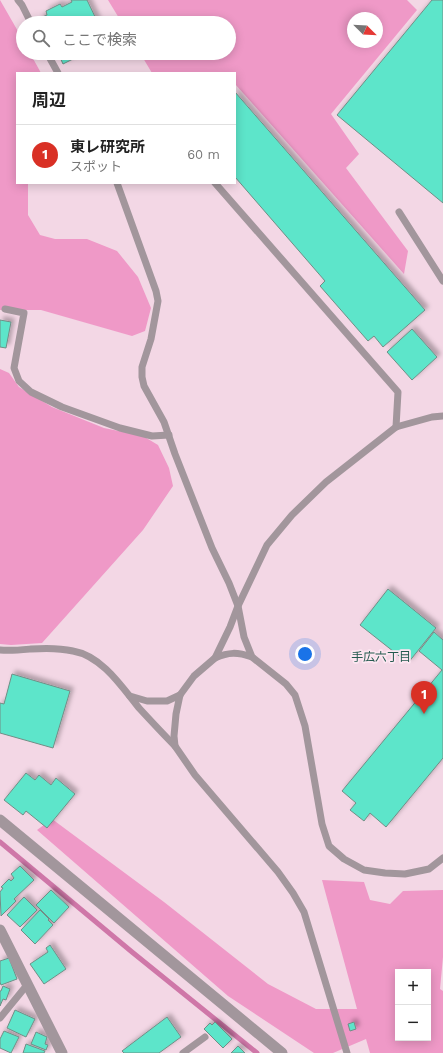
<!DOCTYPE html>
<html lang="ja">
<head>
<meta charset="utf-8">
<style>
  body { margin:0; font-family:"Work Sans","Noto Sans JP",sans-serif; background:#f6f6f6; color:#222 }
  .controls { position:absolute; right:12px; bottom:12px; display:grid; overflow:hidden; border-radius:0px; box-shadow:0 2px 10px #0003 }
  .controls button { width:36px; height:36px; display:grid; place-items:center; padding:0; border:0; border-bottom:1px solid #e0e0e0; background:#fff; color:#222; font:20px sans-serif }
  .compass { position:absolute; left:347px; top:12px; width:36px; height:36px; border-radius:50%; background:#fff; box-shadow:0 2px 10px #0003; rotate:114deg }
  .you { position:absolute; left:305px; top:654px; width:14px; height:14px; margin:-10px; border:3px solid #fff; border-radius:50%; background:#1a73e8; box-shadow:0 0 0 6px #1a73e833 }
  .badge { display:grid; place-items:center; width:26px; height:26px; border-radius:50%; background:#d93025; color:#fff; font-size:13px; font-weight:700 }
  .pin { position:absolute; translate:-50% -33px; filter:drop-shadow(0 1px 2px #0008) }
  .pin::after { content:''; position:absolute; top:21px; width:14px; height:12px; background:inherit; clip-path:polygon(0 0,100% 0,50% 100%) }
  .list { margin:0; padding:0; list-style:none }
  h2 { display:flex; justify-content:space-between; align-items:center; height:52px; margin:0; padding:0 16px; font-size:17px }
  h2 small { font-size:13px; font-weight:400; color:#767676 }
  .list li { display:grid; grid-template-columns:26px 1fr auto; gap:12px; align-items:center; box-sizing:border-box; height:60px; padding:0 16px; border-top:1px solid #e0e0e0 }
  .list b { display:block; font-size:15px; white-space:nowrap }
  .list p { margin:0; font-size:13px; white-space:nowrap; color:#767676 }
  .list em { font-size:13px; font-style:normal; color:#767676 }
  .icon { flex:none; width:22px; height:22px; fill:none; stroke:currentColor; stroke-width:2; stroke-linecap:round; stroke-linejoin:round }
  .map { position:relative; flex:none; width:443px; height:1053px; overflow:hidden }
  .search { position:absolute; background:#fff; box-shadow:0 2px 10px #0003; left:16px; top:16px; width:220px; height:44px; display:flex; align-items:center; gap:10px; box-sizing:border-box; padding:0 14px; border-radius:22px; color:#767676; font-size:15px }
  .panel { position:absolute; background:#fff; box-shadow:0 2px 10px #0003; left:16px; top:72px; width:220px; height:112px; border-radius:0px }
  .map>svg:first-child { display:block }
  .green { fill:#ef99c7; fill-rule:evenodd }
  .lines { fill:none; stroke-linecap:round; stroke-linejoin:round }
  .stream { stroke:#cf77a8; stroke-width:5 }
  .building { fill:#5de5ca; stroke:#708e86; filter:url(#shadow) }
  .service { stroke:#a2969c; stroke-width:7 }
  .minor { stroke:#a2969c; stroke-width:11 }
  .tertiary { stroke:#a2969c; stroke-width:11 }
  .labels { text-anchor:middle; stroke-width:3.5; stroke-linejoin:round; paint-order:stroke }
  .neighbourhood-label { font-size:12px; fill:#245a4f; stroke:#fde6f1 }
</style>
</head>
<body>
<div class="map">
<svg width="443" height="1053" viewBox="0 0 443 1053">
  <defs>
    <filter id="shadow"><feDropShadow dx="3.5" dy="-3.5" stdDeviation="2" flood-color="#0004"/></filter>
  </defs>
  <rect width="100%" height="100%" fill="#f3d7e5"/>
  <g class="green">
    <path d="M0 0 23 40V53H30L41 73H17V183H28V215L40 235 55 239H87L117 251 138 277 151 308 145 331 132 336 41 310H0Z"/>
    <path d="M108 0H407L417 10 331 114 359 154 346 168 408 251 404 274 235 84V73H152L140 53H229V23H122ZM353 18H377V42H353Z"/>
    <path d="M0 369 9 373 19 387 52 407 104 428 143 436 158 445 169 468 173 486 143 530 42 643 11 645 0 644Z"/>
    <path d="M52 819 164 902 268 984 316 1009H357L322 880 364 882 370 900 390 904 403 891 443 890V957L440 989 443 991V1053H370L366 1039 333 1053H314L228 996 37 830ZM398 972H428V1038H398Z"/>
  </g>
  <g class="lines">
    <path class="stream" d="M0 842 132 952 257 1053"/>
  </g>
  <g class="building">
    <path d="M71 0H87L98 23H42L40 18 47 15 46 11 60 4 62 7 72 2Z"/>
    <path d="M432 0H443V203L337 115Z"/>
    <path d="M58 53H85L63 64Z"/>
    <path d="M87 53H96L89 57Z"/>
    <path d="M235 92 425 310 383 347 374 336 368 341 320 286 325 281 235 177Z"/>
    <path d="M0 320 11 322 6 348 0 347Z"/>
    <path d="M412 329 437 357 412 380 387 352Z"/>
    <path d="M388 589 436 628 408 663 360 625Z"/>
    <path d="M434 632 443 640V758L386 827 370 813 364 821 350 810 356 803 342 791 442 670 419 651Z"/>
    <path d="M12 674 70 691 53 748 0 733V703L4 704Z"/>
    <path d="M26 773 35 780 39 775 51 785 56 778 75 794 47 828 26 811 23 815 4 800Z"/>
    <path d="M20 866 34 880 14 899 16 901 1 916 0 892 3 888 1 887 9 879 11 881 14 878 11 874Z"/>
    <path d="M51 890 69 907 54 923 36 905Z"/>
    <path d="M24 897 37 910 20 927 7 915Z"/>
    <path d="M40 910 49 919 48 920 53 925 35 944 21 930Z"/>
    <path d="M50 945 66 969 44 984 30 964 48 952 46 948Z"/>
    <path d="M9 958 17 979 1 985 0 982V961Z"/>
    <path d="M3 986 10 989 6 1000 3 999 0 1006V991H1Z"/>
    <path d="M15 1010 35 1019 26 1037 7 1028Z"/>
    <path d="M167 1017 181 1037 159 1053H124L122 1051Z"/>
    <path d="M215 1022 232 1039 223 1048 204 1029 210 1023 212 1025Z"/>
    <path d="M354 1022 356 1029 350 1031 348 1024Z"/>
    <path d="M4 1031 19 1037 11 1053 0 1048V1039Z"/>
    <path d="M36 1032 47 1037 45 1044 48 1045 46 1050 31 1044Z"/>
    <path d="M26 1044 45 1051 44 1053H23Z"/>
    <path d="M238 1046 245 1053H231Z"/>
  </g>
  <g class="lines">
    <g class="service">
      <path d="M18 0 22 5 31 23"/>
      <path d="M47 53 58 73"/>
      <path d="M117 183 156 291 158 301 151 339 142 367V377L144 386 164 422 175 454 212 548 229 583 238 606 244 637 252 657 286 684 295 695 305 726 322 824 329 846 344 859 364 870 385 873 405 874 429 869 443 858"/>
      <path d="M215 183 398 392 396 427"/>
      <path d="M399 212 443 281"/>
      <path d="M5 309 24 313 14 368 19 381 31 392 62 407 120 428 152 436 169 435"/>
      <path d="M0 650C10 651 20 650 31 649 45 648 60 648 73 651 102 656 122 687 139 708 151 721 163 734 175 746"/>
      <path d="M215 658C229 652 237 652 252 657"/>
      <path d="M130 696 147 701H167L180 695"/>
      <path d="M0 1018 27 985"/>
      <path d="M183 1053 205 1037"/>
      <path d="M347 1053 304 912 293 893 278 872 195 775 175 746 174 736 176 714 180 695 194 676 215 658 230 627 238 606 267 545 292 515 326 482 396 427 432 417 443 416"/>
    </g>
    <path class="minor" d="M0 930 62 1053"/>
    <path class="tertiary" d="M0 820 282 1053"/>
  </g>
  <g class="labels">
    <g class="neighbourhood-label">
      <text x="381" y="661">手広六丁目</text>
    </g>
  </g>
</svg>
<div class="controls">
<button>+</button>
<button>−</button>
</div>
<svg class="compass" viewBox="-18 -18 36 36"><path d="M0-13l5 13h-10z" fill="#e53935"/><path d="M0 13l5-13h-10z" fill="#767676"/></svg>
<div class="you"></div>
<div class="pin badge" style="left:424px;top:714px">1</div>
<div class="search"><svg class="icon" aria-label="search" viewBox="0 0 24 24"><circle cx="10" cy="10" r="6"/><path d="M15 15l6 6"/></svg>ここで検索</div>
<section class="panel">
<h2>周辺<small></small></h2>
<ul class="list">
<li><span class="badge">1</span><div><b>東レ研究所</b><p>スポット</p></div><em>60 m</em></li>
</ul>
</section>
</div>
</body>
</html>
